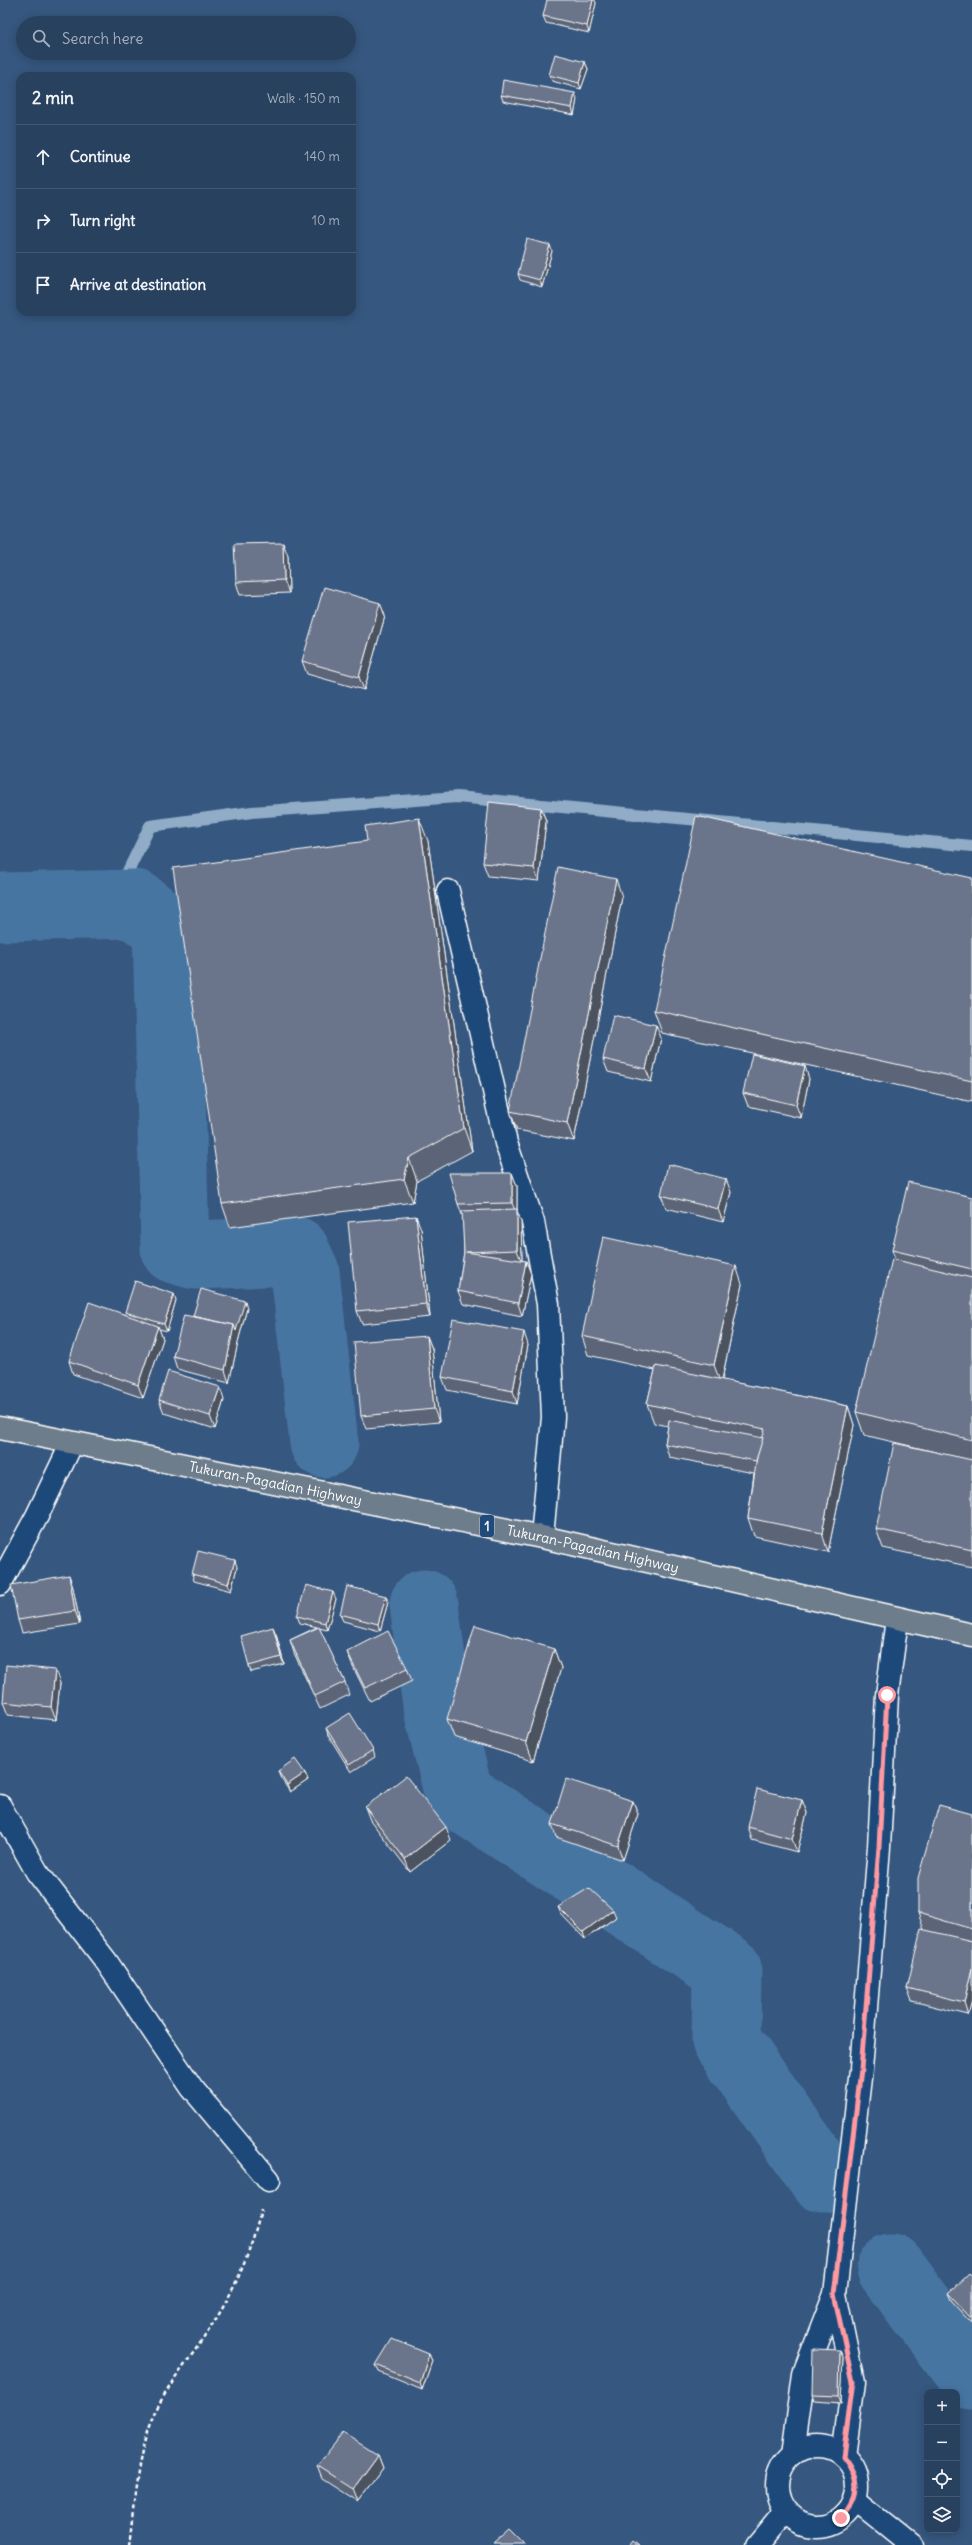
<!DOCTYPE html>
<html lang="en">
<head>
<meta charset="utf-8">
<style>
  body { margin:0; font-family:Delius,sans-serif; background:#344c68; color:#f1f3f6 }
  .controls { position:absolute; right:12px; bottom:12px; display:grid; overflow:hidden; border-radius:8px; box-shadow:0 2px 10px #0003 }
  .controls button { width:36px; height:36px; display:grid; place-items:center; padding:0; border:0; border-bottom:1px solid #445a74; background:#28415f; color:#f1f3f6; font:20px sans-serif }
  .stop { position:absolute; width:12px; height:12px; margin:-9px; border:3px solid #ff9aa2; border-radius:50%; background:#fff }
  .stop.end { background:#ff9aa2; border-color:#fff; box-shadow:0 1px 4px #0008 }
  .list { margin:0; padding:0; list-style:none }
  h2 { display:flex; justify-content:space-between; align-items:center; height:52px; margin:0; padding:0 16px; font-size:17px }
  h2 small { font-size:13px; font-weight:400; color:#a5afbd }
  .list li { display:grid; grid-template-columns:26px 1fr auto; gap:12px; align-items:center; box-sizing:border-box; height:64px; padding:0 16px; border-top:1px solid #445a74 }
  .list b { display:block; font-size:15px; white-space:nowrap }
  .list em { font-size:13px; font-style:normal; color:#a5afbd }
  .icon { flex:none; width:22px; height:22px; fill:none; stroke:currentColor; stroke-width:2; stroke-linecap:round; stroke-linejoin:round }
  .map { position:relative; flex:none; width:972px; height:2545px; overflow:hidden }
  .search { position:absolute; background:#28415f; box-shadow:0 2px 10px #0003; left:16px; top:16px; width:340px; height:44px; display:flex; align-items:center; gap:10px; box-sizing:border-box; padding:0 14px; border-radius:22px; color:#a5afbd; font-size:15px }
  .panel { position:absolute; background:#28415f; box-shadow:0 2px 10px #0003; left:16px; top:72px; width:340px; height:244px; border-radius:12px }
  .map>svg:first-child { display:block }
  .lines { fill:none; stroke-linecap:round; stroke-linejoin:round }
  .stream { stroke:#90acc7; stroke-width:12 }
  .river { stroke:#4674a2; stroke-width:69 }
  .street-casing { stroke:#fff; stroke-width:25 }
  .highway-casing { stroke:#fff; stroke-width:25 }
  .path { stroke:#fff; stroke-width:2.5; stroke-dasharray:4 3; stroke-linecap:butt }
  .street { stroke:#1f4a7a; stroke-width:22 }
  .highway { stroke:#6d7d8c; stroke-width:22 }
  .wall { fill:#5c6578; stroke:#fff }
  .shaded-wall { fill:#4b5261; stroke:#fff }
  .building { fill:#6b758b; stroke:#fff }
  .route { stroke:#ff9aa2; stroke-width:5 }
  .labels { text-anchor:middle; stroke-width:3; stroke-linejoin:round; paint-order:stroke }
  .shield { fill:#1f4a7a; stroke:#bcc9d7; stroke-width:1 }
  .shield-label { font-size:13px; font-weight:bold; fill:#fff }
  .street-label { font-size:14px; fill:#fff; stroke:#1f4a7a }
</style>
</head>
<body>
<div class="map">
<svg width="972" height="2545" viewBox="0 0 972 2545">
  <rect width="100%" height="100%" fill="#36577f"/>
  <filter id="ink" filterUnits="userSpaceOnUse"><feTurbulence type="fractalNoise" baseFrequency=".025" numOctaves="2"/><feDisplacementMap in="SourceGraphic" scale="8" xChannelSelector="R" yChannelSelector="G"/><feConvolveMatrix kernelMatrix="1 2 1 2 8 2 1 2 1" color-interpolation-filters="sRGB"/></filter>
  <g filter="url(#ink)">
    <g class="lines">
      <path class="stream" d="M112 904 150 826 252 812 457 797 972 846"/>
      <g class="river">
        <path d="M0 907 135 904 167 929 175 1249 195 1255 295 1251 305 1272 324 1443"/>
        <path d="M424 1604 437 1705 459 1795 727 1969 726 2040 823 2178"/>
        <path d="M891 2268 972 2376"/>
      </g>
      <defs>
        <g id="street">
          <path d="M448 891 506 1143 533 1222 548 1304 553 1417 542 1537"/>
          <path d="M0 1584 37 1516 72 1443"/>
          <path d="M0 1806 37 1872 106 1961 192 2088 269 2180"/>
          <path d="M835 2294 853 2382 843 2456"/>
          <circle cx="817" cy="2486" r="40"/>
          <path d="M793 2454 804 2374 835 2294 861 2069 879 1847 887 1695 897 1619"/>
          <path d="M855 2500 911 2545"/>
          <path d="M757 2545 785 2511"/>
        </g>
        <g id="highway">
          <path id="s1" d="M0 1428 542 1537 972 1635"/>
        </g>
      </defs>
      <use href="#street" class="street-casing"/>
      <use href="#highway" class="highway-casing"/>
      <path class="path" d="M129 2545C134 2508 136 2467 147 2432 159 2395 186 2365 207 2333 232 2296 251 2254 261 2210"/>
      <use href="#street" class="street"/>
      <use href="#highway" class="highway"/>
    </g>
    <g class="wall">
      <path d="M596 3 589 33 546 23 543 16Z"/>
      <path d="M585 62 588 69 581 89 552 81 549 75Z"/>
      <path d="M501 95 577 99 574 115 503 101Z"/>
      <path d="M552 251 542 287 520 280 518 274Z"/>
      <path d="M288 556 289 593 240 595 236 582Z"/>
      <path d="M380 603 385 616 364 690 307 674 302 661Z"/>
      <path d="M541 808 546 821 539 881 488 876 483 863Z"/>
      <path d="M428 841 472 1151 417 1181 413 1202 230 1227 222 1204Z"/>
      <path d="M972 878V1102L662 1033 654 1010Z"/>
      <path d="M622 897 574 1141 517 1130 510 1111Z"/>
      <path d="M661 1038 651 1082 608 1072 603 1059Z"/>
      <path d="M809 1079 801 1118 748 1106 743 1093Z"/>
      <path d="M512 1173 517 1186V1211L521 1222 522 1261 531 1274 522 1316 463 1304 458 1291 464 1252 463 1217 458 1204Z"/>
      <path d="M731 1192 723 1222 666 1208 661 1195Z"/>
      <path d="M972 1197V1567L883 1548 876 1529 944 1454 864 1435 856 1412 895 1260 892 1250Z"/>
      <path d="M421 1229 430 1317 362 1324 357 1311Z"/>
      <path d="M742 1284 722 1380 848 1406 854 1425 828 1552 754 1536 748 1518 754 1473 669 1457 665 1444 668 1426 654 1423 647 1404 655 1370 588 1355 582 1336Z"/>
      <path d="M176 1300 167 1331 159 1329 163 1339 143 1398 73 1374 69 1361 126 1315 125 1312Z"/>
      <path d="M247 1308 239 1338 229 1383 177 1369 173 1356 193 1316Z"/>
      <path d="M427 1336 432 1349 439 1422 366 1429 361 1416Z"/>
      <path d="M528 1345 517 1404 447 1390 442 1377Z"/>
      <path d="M159 1400H224L215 1429 164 1413Z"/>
      <path d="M237 1567 231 1591 194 1581 192 1574Z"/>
      <path d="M69 1575 73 1588 80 1624 22 1633 18 1620Z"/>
      <path d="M386 1596 388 1602 380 1631 343 1621 340 1614Z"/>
      <path d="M336 1599 327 1630 319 1628 345 1682 349 1695 320 1709 294 1653 290 1640 317 1627 300 1623 297 1616Z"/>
      <path d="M276 1634 284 1664 251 1672 249 1666Z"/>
      <path d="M554 1649 561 1668 533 1761 454 1737 447 1719Z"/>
      <path d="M347 1652 407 1668 412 1681 370 1701 352 1665Z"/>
      <path d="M60 1683 56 1720 8 1715 3 1702Z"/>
      <path d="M326 1728 373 1750 375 1757 351 1772 328 1735Z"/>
      <path d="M278 1771 305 1773 308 1780 290 1792 280 1777Z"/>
      <path d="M802 1800 807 1813 797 1852 752 1840 748 1827Z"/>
      <path d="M633 1801 638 1814 623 1860 556 1837 552 1824Z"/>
      <path d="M365 1807 451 1840 410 1872 370 1820Z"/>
      <path d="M972 1814V2000L968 2015 912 2001 907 1988 924 1930 918 1913Z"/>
      <path d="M558 1907 616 1917 585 1939 561 1914Z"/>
      <path d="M972 2277V2322L952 2300 949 2293Z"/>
      <path d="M840 2350 843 2356 841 2403 814 2401 812 2395Z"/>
      <path d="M429 2354 432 2361 422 2390 379 2372 376 2365Z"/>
      <path d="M378 2455 383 2468 358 2502 322 2479 317 2466Z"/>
    </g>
    <g class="shaded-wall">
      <path d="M593 0H595L596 3 589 33 587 26Z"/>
      <path d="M585 62 588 69 581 89 579 83Z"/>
      <path d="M575 93 577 99 574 115 572 108Z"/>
      <path d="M550 245 552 251 542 287 540 280Z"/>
      <path d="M283 543 288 556 289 593 284 580Z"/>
      <path d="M380 603 385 616 364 690 359 677Z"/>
      <path d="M541 808 546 821 539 881 534 868Z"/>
      <path d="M419 818 428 841 472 1151 464 1128Z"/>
      <path d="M616 879 622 897 574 1141 567 1123Z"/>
      <path d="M656 1025 661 1038 651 1082 646 1069Z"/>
      <path d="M805 1066 809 1079 801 1118 796 1105Z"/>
      <path d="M409 1158 417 1181 413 1202 404 1179Z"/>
      <path d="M512 1173 517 1186V1211L521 1222 522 1263 517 1250V1215L512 1203Z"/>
      <path d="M726 1179 731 1192 723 1222 718 1209Z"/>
      <path d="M416 1216 421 1229 430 1317 426 1304Z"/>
      <path d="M526 1261 531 1274 522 1316 518 1303Z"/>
      <path d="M736 1266 742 1284 721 1384 714 1365Z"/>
      <path d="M174 1294 176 1300 167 1331 164 1324Z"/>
      <path d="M245 1301 247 1308 239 1338 229 1383 225 1370 234 1325Z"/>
      <path d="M158 1326 163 1339 143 1398 138 1385Z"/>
      <path d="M524 1332 528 1345 517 1404 513 1391Z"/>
      <path d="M427 1336 432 1349 439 1422 434 1409Z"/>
      <path d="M220 1387 224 1400 215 1429 210 1416Z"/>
      <path d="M848 1406 854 1425 828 1552 822 1533Z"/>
      <path d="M235 1560 237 1567 231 1591 228 1584Z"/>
      <path d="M69 1575 73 1588 80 1624 75 1611Z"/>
      <path d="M333 1592 336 1599 327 1630 325 1623Z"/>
      <path d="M386 1596 388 1602 380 1631 378 1624Z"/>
      <path d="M273 1627 276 1634 284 1664 281 1657Z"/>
      <path d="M554 1649 561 1668 533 1761 526 1742Z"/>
      <path d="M55 1670 60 1683 56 1720 51 1707Z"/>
      <path d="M305 1773 308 1780 290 1792 287 1785Z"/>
      <path d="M802 1800 807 1813 797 1852 792 1839Z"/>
      <path d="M633 1801 638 1814 623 1860 618 1846Z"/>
      <path d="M446 1827 451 1840 410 1872 405 1859Z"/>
      <path d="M613 1910 616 1917 585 1939 583 1932Z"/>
      <path d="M972 1968V2000L968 2015 964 2002Z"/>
      <path d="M840 2350 843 2356 841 2403 839 2396Z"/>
      <path d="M429 2354 432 2361 422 2390 420 2383Z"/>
      <path d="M378 2455 383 2468 358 2502 353 2489Z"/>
    </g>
    <g class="building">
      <path d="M547 0H593L587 26 543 16Z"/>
      <path d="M555 54 585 62 579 83 549 75Z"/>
      <path d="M503 80 575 93 572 108 501 95Z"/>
      <path d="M527 239 550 245 540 280 518 274Z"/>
      <path d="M283 543 284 580 236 582 234 544Z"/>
      <path d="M324 587 380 603 359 677 302 661Z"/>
      <path d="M489 802 541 808 534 868 483 863Z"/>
      <path d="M696 816 972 878V1081L654 1010Z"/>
      <path d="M419 818 464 1128 409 1158 404 1179 222 1204 173 868 367 841 365 826Z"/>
      <path d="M558 867 616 879 567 1123 510 1111Z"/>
      <path d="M613 1015 656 1025 646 1069 603 1059Z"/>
      <path d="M752 1054 805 1066 796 1105 743 1093Z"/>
      <path d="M668 1164 726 1179 718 1209 661 1195Z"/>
      <path d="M449 1173H512V1203L458 1204Z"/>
      <path d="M908 1182 972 1197V1269L892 1250Z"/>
      <path d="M517 1209V1250L466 1252 526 1261 518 1303 458 1291 464 1252 462 1211Z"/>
      <path d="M416 1216 426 1304 357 1311 348 1222Z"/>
      <path d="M603 1237 736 1266 714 1365 582 1336Z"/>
      <path d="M892 1259 972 1278V1440L856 1412Z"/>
      <path d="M135 1281 174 1294 164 1324 125 1312Z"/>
      <path d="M201 1289 245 1301 236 1331 234 1325 193 1316Z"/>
      <path d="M89 1302 158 1326 138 1385 69 1361Z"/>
      <path d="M184 1315 234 1325 225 1370 173 1356Z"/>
      <path d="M453 1319 524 1332 513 1391 442 1377Z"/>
      <path d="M427 1336 434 1409 361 1416 354 1342Z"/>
      <path d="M656 1366 848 1406 822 1533 748 1518 757 1457 765 1429 647 1404Z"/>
      <path d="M168 1371 220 1387 210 1416 159 1400Z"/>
      <path d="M669 1420 763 1438 757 1457 756 1461 665 1444Z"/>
      <path d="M894 1443 972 1460V1550L876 1529Z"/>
      <path d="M198 1551 235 1560 228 1584 192 1574Z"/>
      <path d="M69 1575 75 1611 18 1620 11 1585Z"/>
      <path d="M306 1585 333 1592 325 1623 297 1616Z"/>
      <path d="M347 1586 386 1596 378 1624 340 1614Z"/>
      <path d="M475 1625 554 1649 526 1742 447 1719Z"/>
      <path d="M273 1627 281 1657 249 1666 241 1636Z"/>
      <path d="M319 1627 345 1682 315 1696 290 1640Z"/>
      <path d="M388 1631 407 1668 365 1688 347 1652Z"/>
      <path d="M6 1665 55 1670 51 1707 3 1702Z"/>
      <path d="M350 1713 373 1750 349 1765 326 1728Z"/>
      <path d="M295 1759 305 1773 287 1785 278 1771Z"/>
      <path d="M406 1776 446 1827 405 1859 365 1807Z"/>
      <path d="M566 1779 633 1801 618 1846 552 1824Z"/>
      <path d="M757 1789 802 1800 792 1839 748 1827Z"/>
      <path d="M939 1805 972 1814V1929L918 1913V1878Z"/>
      <path d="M589 1888 613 1910 583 1932 558 1907Z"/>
      <path d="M921 1929 972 1941V1968L964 2002 907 1988Z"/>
      <path d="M969 2274 972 2277V2317L949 2293Z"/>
      <path d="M392 2339 429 2354 420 2383 376 2365Z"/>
      <path d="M813 2349 840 2350 839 2396 812 2395Z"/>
      <path d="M343 2433 378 2455 353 2489 317 2466Z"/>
      <path d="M510 2530 525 2545H493Z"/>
      <path d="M634 2540 640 2545H630Z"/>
    </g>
  </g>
  <g class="lines" filter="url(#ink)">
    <path class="route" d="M841 2518C861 2498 860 2477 843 2456L853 2382 834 2294 861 2069 879 1847 887 1695"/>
  </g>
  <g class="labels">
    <rect class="shield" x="480" y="1515" width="14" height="22" rx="3"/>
    <g class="shield-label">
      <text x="487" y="1531">1</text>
    </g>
    <g class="street-label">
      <text dy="5" stroke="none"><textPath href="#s1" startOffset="281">Tukuran-Pagadian Highway</textPath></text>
      <text dy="5" stroke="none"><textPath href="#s1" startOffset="605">Tukuran-Pagadian Highway</textPath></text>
    </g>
  </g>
</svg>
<div class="controls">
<button>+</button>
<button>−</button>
<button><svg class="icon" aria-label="locate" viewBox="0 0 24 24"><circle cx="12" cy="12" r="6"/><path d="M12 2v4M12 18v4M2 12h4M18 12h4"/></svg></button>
<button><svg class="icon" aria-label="layers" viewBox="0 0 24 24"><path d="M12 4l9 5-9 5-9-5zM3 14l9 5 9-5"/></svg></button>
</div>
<div class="stop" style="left:887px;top:1695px"></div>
<div class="stop end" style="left:841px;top:2518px"></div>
<div class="search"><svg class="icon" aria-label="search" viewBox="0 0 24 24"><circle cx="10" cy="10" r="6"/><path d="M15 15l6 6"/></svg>Search here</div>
<section class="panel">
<h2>2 min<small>Walk · 150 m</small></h2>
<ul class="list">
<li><svg class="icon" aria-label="ahead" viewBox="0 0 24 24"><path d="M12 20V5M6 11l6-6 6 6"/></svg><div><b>Continue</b></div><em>140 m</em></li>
<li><svg class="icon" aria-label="right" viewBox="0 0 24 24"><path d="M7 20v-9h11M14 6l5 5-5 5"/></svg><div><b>Turn right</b></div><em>10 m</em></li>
<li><svg class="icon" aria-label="arrive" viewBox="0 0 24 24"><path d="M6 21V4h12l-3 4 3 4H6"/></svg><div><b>Arrive at destination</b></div></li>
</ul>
</section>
</div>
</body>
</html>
